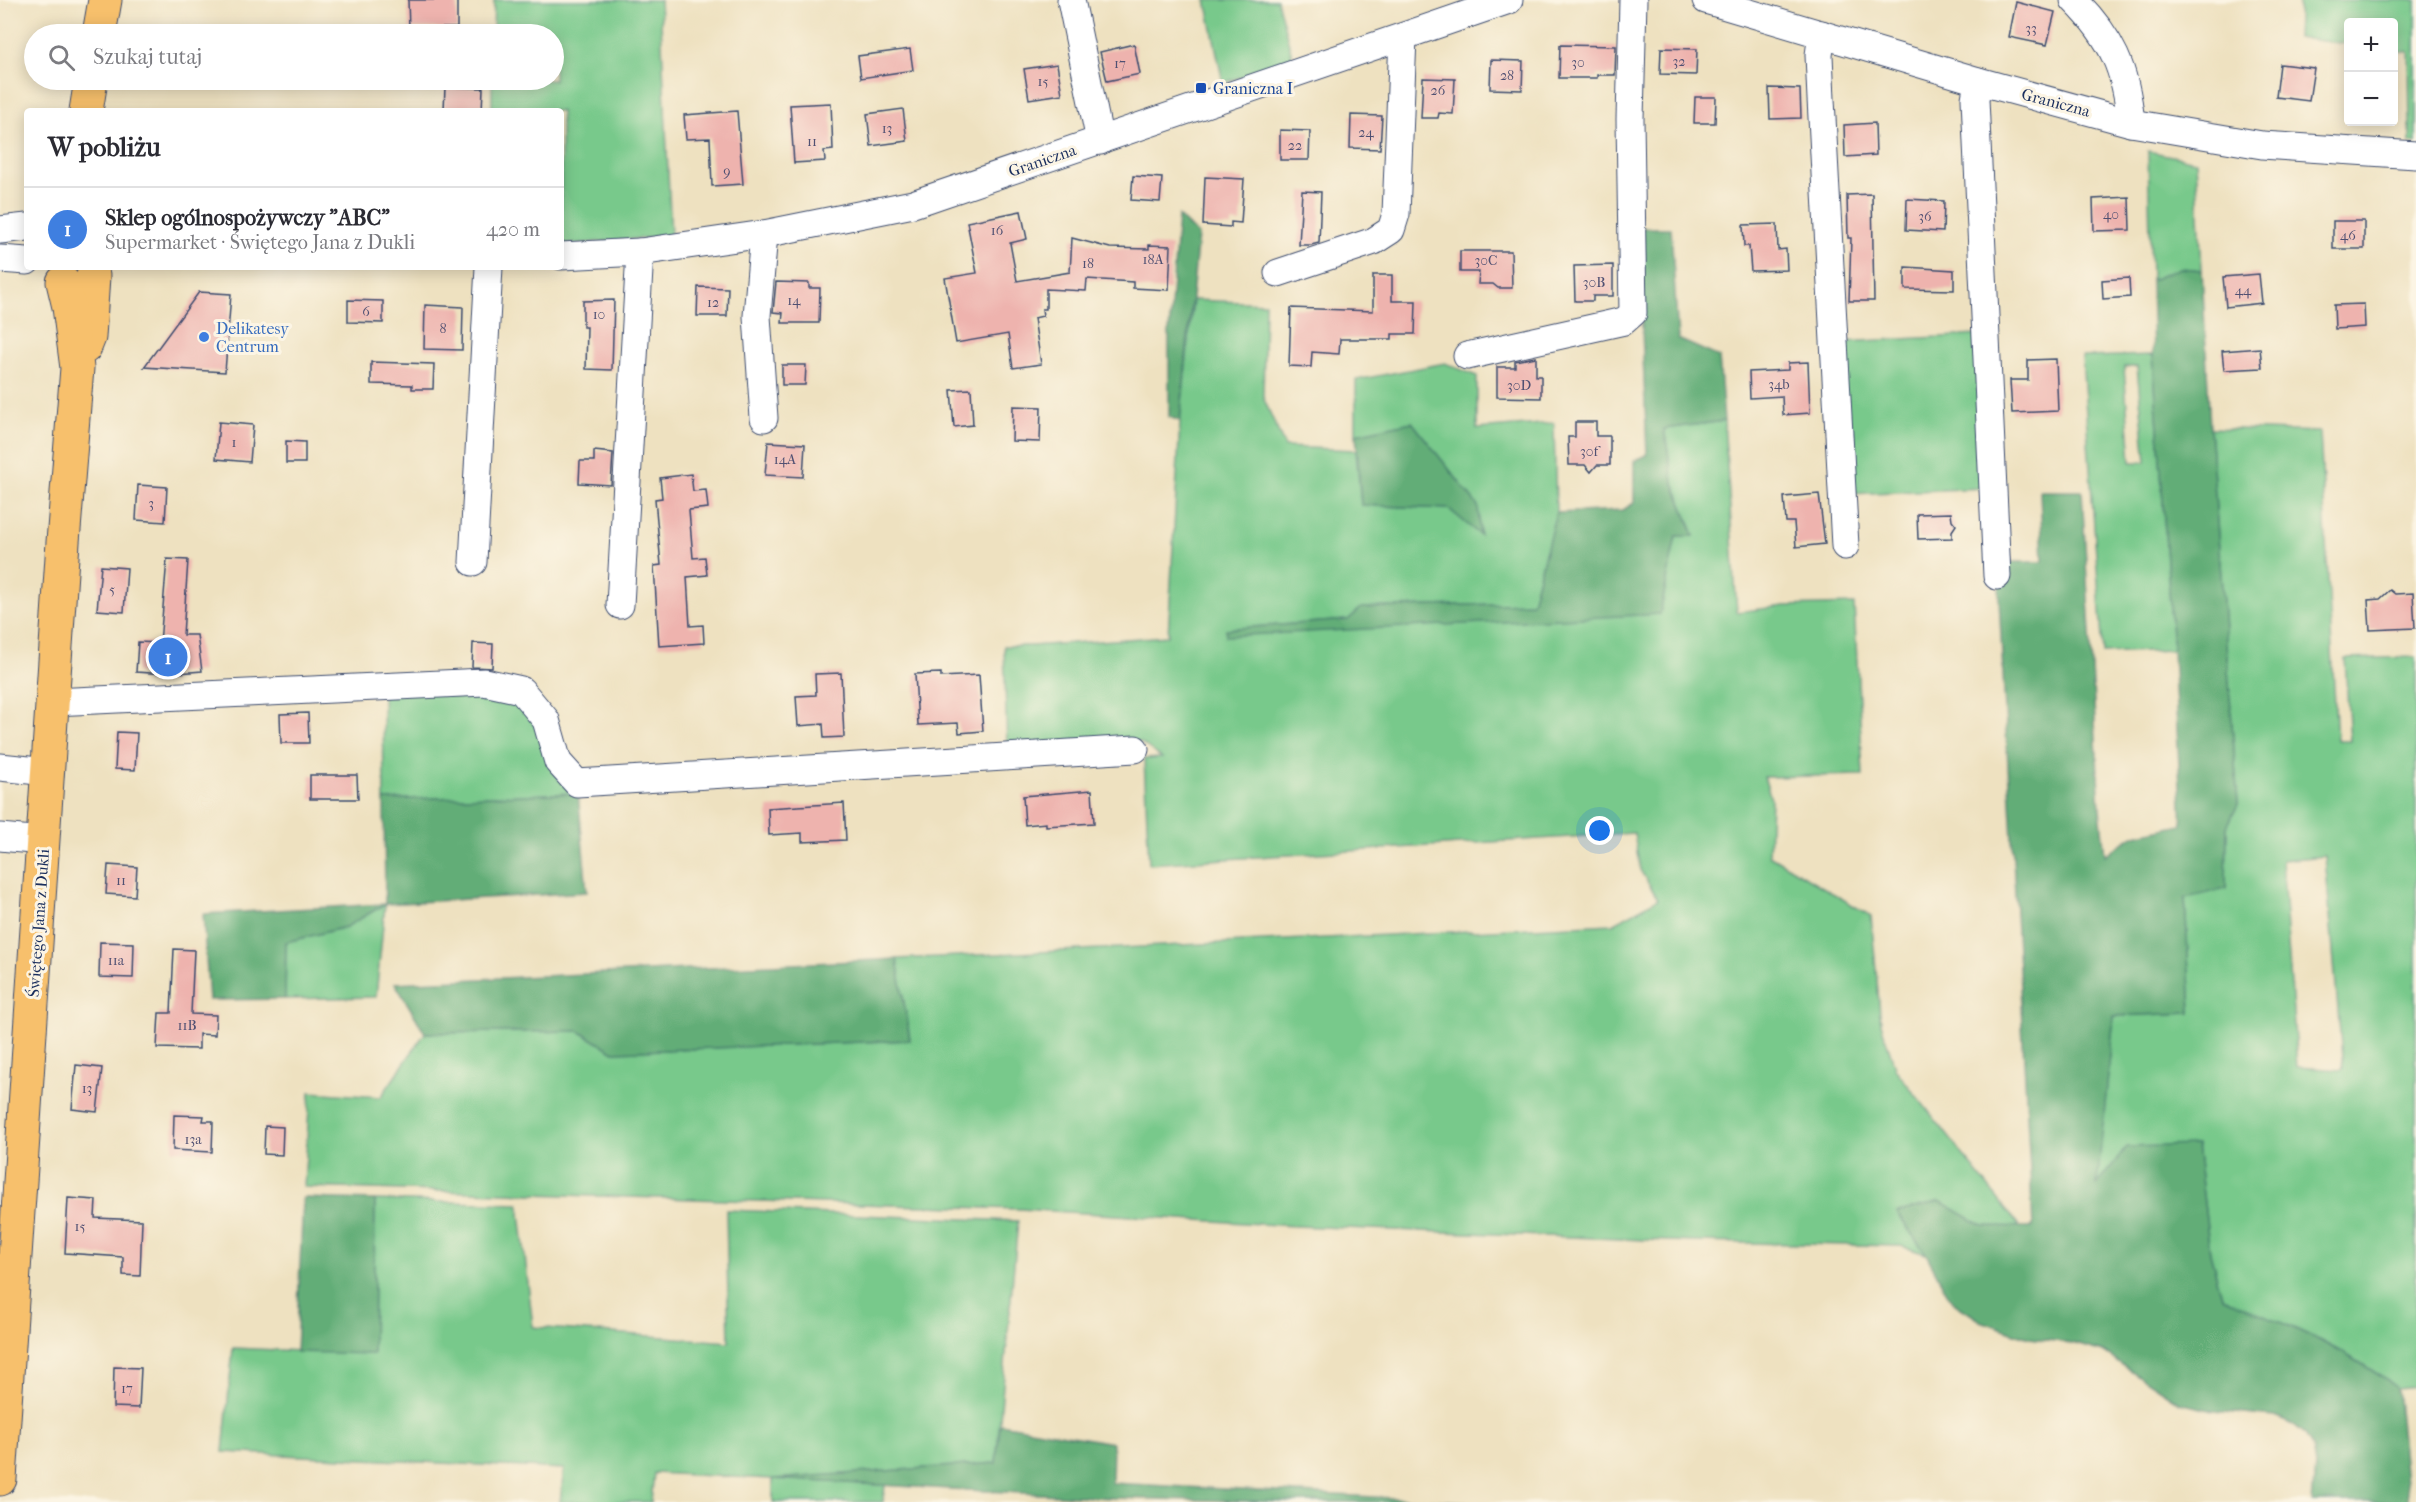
<!DOCTYPE html>
<html lang="pl">
<head>
<meta charset="utf-8">
<style>
  body { margin:0; font-family:"IM FELL French Canon",serif; background:#f2f2f3; color:#2b2b33 }
  .controls { position:absolute; right:18px; top:18px; display:grid; overflow:hidden; border-radius:6px; box-shadow:0 3px 15px #0003 }
  .controls button { width:54px; height:54px; display:grid; place-items:center; padding:0; border:0; border-bottom:2px solid #e1e1e2; background:#fff; color:#2b2b33; font:30px sans-serif }
  .you { position:absolute; left:1600px; top:831px; width:21px; height:21px; margin:-15px; border:4px solid #fff; border-radius:50%; background:#1a73e8; box-shadow:0 0 0 9px #1a73e833 }
  .badge { display:grid; place-items:center; width:39px; height:39px; border-radius:50%; background:#7c3aed; color:#fff; font-size:20px; font-weight:700 }
  .pin { position:absolute; translate:-50% -50%; border:3px solid #fff; box-shadow:0 2px 6px #0006 }
  .list { margin:0; padding:0; list-style:none }
  h2 { display:flex; justify-content:space-between; align-items:center; height:78px; margin:0; padding:0 24px; font-size:26px }
  h2 small { font-size:20px; font-weight:400; color:#7c7c81 }
  .list li { display:grid; grid-template-columns:39px 1fr auto; gap:18px; align-items:center; box-sizing:border-box; height:84px; padding:0 24px; border-top:2px solid #e1e1e2 }
  .list b { display:block; font-size:22px; white-space:nowrap }
  .list p { margin:0; font-size:20px; white-space:nowrap; color:#7c7c81 }
  .list em { font-size:20px; font-style:normal; color:#7c7c81 }
  .icon { flex:none; width:33px; height:33px; fill:none; stroke:currentColor; stroke-width:2; stroke-linecap:round; stroke-linejoin:round }
  .map { position:relative; flex:none; width:2416px; height:1502px; overflow:hidden }
  .search { position:absolute; background:#fff; box-shadow:0 3px 15px #0003; left:24px; top:24px; width:540px; height:66px; display:flex; align-items:center; gap:15px; box-sizing:border-box; padding:0 21px; border-radius:33px; color:#7c7c81; font-size:22px }
  .panel { position:absolute; background:#fff; box-shadow:0 3px 15px #0003; left:24px; top:108px; width:540px; height:162px; border-radius:6px }
  .map>svg:first-child { display:block }
  .green { fill:#78c98b; stroke:#4a7c74; stroke-width:1.5; fill-rule:evenodd }
  .forest { fill:#62ad77; stroke:#3e6e6a; stroke-width:1.5 }
  .building { fill:#eeb3ae }
  .lines { fill:none; stroke-linecap:round; stroke-linejoin:round }
  .minor-casing { stroke:#3b4a6d; stroke-width:29 }
  .major-casing { stroke:#3b4a6d; stroke-width:35 }
  .minor { stroke:#fff; stroke-width:27 }
  .major { stroke:#f7c06c; stroke-width:33 }
  .transit-dot { fill:#1a4fb4; stroke:#fcf5e5; stroke-width:2 }
  .shop-dot { fill:#3f7fe0; stroke:#fcf5e5; stroke-width:2 }
  .labels { text-anchor:middle; stroke-width:6; stroke-linejoin:round; paint-order:stroke }
  .number-label { font-size:14px; fill:#505072 }
  .transit-label { font-size:16px; fill:#164399; stroke:#fcf5e5; text-anchor:start }
  .street-label { font-size:16px; fill:#1b2f5e; stroke:#fcf5e5 }
  .shop-label { font-size:16px; fill:#366cbe; stroke:#fcf5e5; text-anchor:start }
</style>
</head>
<body>
<div class="map">
<svg width="2416" height="1502" viewBox="0 0 2416 1502">
  <rect width="100%" height="100%" fill="#fcf5e5"/>
  <filter id="ink" filterUnits="userSpaceOnUse"><feTurbulence type="fractalNoise" baseFrequency=".0167" numOctaves="2"/><feDisplacementMap in="SourceGraphic" scale="12" xChannelSelector="R" yChannelSelector="G"/><feConvolveMatrix kernelMatrix="1 2 1 2 8 2 1 2 1" color-interpolation-filters="sRGB"/></filter>
  <filter id="wash" filterUnits="userSpaceOnUse"><feTurbulence type="fractalNoise" baseFrequency=".008" numOctaves="4" result="noise"/><feDisplacementMap in="SourceGraphic" scale="24" xChannelSelector="R" yChannelSelector="G"/><feGaussianBlur stdDeviation="1.35" result="paint"/><feColorMatrix in="noise" values="0 0 0 0 0 0 0 0 0 0 0 0 0 0 0 0 0 1.4 0 .05"/><feComposite in="paint" operator="in"/></filter>
  <g filter="url(#wash)">
    <rect width="100%" height="100%" fill="#eee1c0"/>
    <g class="green">
      <path d="M494 0H660L671 236 561 245V111H492V80H554V34H493Z"/>
      <path d="M1206 0H1277L1293 59 1223 83Z"/>
      <path d="M2299 0H2416V143H2410L2409 52 2394 50V22H2348V44L2297 38Z"/>
      <path d="M2148 151 2196 161 2202 270 2180 268 2151 280Z"/>
      <path d="M1193 300 1265 303 1263 397 1285 447 1356 450 1361 505 1449 509 1480 534 1478 506 1412 422 1356 434V380L1445 363 1477 376V429L1554 423 1556 513 1532 603 1362 608 1348 620 1226 629 1660 614 1676 536 1694 535 1673 481 1664 429 1724 421 1737 612 1784 606 1854 604 1863 775 1764 777 1771 798 1769 855 1871 916 1881 1024 1896 1070 2020 1227 1983 1226 1940 1202 1897 1213 1926 1254 1901 1246 1695 1242 1295 1226 1019 1209 304 1187 310 1092 381 1097 425 1033 579 1031 614 1052 910 1040 897 959 1613 924 1658 899 1640 870 1634 833 1149 864 1144 759 1162 758 1140 742 1007 749 1004 646H1031L1168 636 1180 422Z"/>
      <path d="M1979 335 1986 488 1849 494 1841 342Z"/>
      <path d="M2153 355 2173 650 2103 653 2082 357ZM2124 367H2137L2146 462H2131Z"/>
      <path d="M2210 428 2320 432 2337 741H2350L2345 659 2416 657V1386L2397 1388C2345 1348 2283 1323 2222 1297L2210 1253 2197 1145 2096 1186 2114 1016 2191 1013 2185 897 2226 888 2227 826 2238 804ZM2325 856 2343 1069 2342 1070 2297 1067 2282 860Z"/>
      <path d="M456 690 520 698 578 793 384 800 383 691Z"/>
      <path d="M385 904 376 997 285 999 286 942 346 927Z"/>
      <path d="M375 1200 519 1204 533 1327 729 1342 726 1210 1018 1221 996 1463 780 1479 885 1485 883 1502H773V1479L654 1473 651 1502H560L564 1469 223 1452 233 1348 373 1354Z"/>
    </g>
    <g class="forest">
      <path d="M1178 216 1198 235 1180 421 1169 417V332Z"/>
      <path d="M1638 228H1671L1678 339 1719 357 1724 421 1664 429 1673 481 1694 536H1676L1660 614 1226 636V629L1348 620 1361 608 1532 603 1556 513 1623 510 1634 503V461L1647 455Z"/>
      <path d="M2180 268 2202 270 2210 428 2238 804 2227 827 2226 889 2185 898 2191 1013 2114 1016 2097 1184 2127 1147 2197 1145 2210 1253 2222 1297C2283 1323 2345 1348 2397 1388L2408 1502H2312L2315 1466 2312 1446 2305 1434 2294 1425 2274 1417 2214 1411 2180 1403 2103 1352 2072 1343 2029 1338 1981 1321 1952 1302 1926 1254 1897 1213 1940 1201 1983 1226 2033 1227 1999 599 2000 562H2043L2040 491H2082L2100 810 2105 855 2135 835 2182 825 2173 650 2153 355 2151 280Z"/>
      <path d="M1412 422 1478 506 1480 535 1449 509 1361 505 1356 434Z"/>
      <path d="M578 793 587 892 385 904 346 927 286 942 285 999 209 1000 203 914 385 904 384 800Z"/>
      <path d="M897 959 910 1040 614 1052 579 1031 425 1033 395 983Z"/>
      <path d="M303 1198 375 1200 373 1354 296 1352Z"/>
      <path d="M1000 1424 1113 1443 1112 1483 1467 1502H1292L1111 1498 773 1479 996 1463Z"/>
    </g>
    <g id="blocks">
      <g class="building">
        <path d="M408 0H457V28H409Z"/>
        <path d="M2016 2 2055 12 2047 45 2009 37Z"/>
        <path d="M1134 44 1140 74 1107 81 1100 52Z"/>
        <path d="M1560 45 1616 46 1615 75H1597V78H1559Z"/>
        <path d="M1661 48 1697 49 1696 75 1660 74Z"/>
        <path d="M910 49 913 70 861 78 858 56Z"/>
        <path d="M1491 60 1523 61 1522 90 1490 89Z"/>
        <path d="M1057 64 1062 94 1029 99 1024 69Z"/>
        <path d="M2280 64 2314 68 2309 101 2276 97Z"/>
        <path d="M1423 78 1455 79 1453 114 1439 113 1438 118H1421Z"/>
        <path d="M445 87 483 88 482 111 444 110Z"/>
        <path d="M1769 88 1800 89 1801 118 1770 119Z"/>
        <path d="M1695 97H1716L1715 123H1694Z"/>
        <path d="M831 103 833 150 824 151 825 161 794 163 790 105Z"/>
        <path d="M903 109 907 141 871 146 867 114Z"/>
        <path d="M737 111 743 184 712 186 710 138 686 139 684 115Z"/>
        <path d="M1351 115 1382 116 1380 149 1350 148Z"/>
        <path d="M1875 123 1876 155 1845 157 1844 125Z"/>
        <path d="M1280 130 1310 131 1309 160H1280Z"/>
        <path d="M1133 176 1162 178 1160 202 1131 200Z"/>
        <path d="M1205 177 1244 179 1241 223 1231 222V227L1203 225Z"/>
        <path d="M1302 191 1321 192 1319 243 1311 245H1299Z"/>
        <path d="M1872 194 1874 301H1849L1851 238H1848L1847 195Z"/>
        <path d="M2129 197 2130 230 2094 231 2093 199Z"/>
        <path d="M1907 199 1944 201 1943 232 1906 230Z"/>
        <path d="M1021 211 1027 239 1010 243 1017 281 1070 272 1072 238 1110 248 1149 249V245L1171 246 1169 290 1133 288V282L1087 279 1086 291 1046 289V309H1042L1043 316 1034 318 1041 364 1013 368 1008 334 956 343 945 278 977 273 967 222Z"/>
        <rect x="2333" y="221" width="31" height="28"/>
        <path d="M1777 224 1778 250 1786 249 1787 270 1751 271 1749 246H1744L1743 225Z"/>
        <path d="M1460 251H1511L1512 288H1498L1493 284H1478L1479 272H1460Z"/>
        <path d="M1613 265V296H1593V301H1575L1574 266Z"/>
        <path d="M1905 267 1954 270V290L1905 289Z"/>
        <path d="M2259 274 2262 303 2226 307 2223 277Z"/>
        <path d="M1373 275H1392V301H1416L1415 334H1392V339H1340L1339 354 1312 352 1311 367 1289 366 1291 308 1373 311Z"/>
        <path d="M2129 278 2130 297 2103 299 2102 280Z"/>
        <path d="M776 282 809 283V288H820L819 323H782L783 313 773 312Z"/>
        <path d="M698 287 728 288 727 316H697Z"/>
        <path d="M199 292 231 294 225 372 144 367Z"/>
        <path d="M348 300 383 301V323L348 322Z"/>
        <path d="M614 300 612 370 586 369 587 327H583V301Z"/>
        <path d="M2364 304 2365 327 2335 329 2334 305Z"/>
        <path d="M425 305 463 307 462 350 424 349Z"/>
        <path d="M2260 348 2262 368 2224 370 2222 351Z"/>
        <path d="M1536 357V376H1541V398L1497 397V367H1515V361Z"/>
        <path d="M2056 359 2058 411 2012 413 2010 380H2028V360Z"/>
        <path d="M371 362 434 364 433 389H412V385L371 384Z"/>
        <path d="M1808 362 1810 413 1783 415 1782 396 1750 398 1749 372 1788 370V363Z"/>
        <path d="M782 365H806L805 385H782Z"/>
        <path d="M971 389 973 425 954 427 951 390Z"/>
        <path d="M1013 406 1041 407 1040 442 1012 441Z"/>
        <path d="M219 422 253 425 250 462 216 459Z"/>
        <path d="M1575 422H1596V436H1610V465H1597L1591 472 1585 465H1569L1568 437H1575Z"/>
        <path d="M286 441 305 442V463H286Z"/>
        <path d="M768 442 805 444 803 477 765 475Z"/>
        <path d="M594 451 613 453 611 485 579 483 580 461H594Z"/>
        <path d="M691 474 693 491 706 490 708 508 689 510 693 558 705 557 707 575 687 577 690 626 703 625 704 643 659 646 654 566 661 565 655 499 662 498 660 478Z"/>
        <path d="M138 485 167 487 165 522 136 520Z"/>
        <path d="M1819 494 1825 544 1796 547 1794 522H1786L1784 497Z"/>
        <path d="M1951 513 1952 520 1956 525 1952 531V538L1918 539 1917 514Z"/>
        <path d="M167 559 188 560 183 635H197L202 671 166 674 136 672 138 642 160 643Z"/>
        <path d="M101 566 127 568 124 612 97 610Z"/>
        <path d="M2390 590 2395 594 2413 593 2415 628 2370 630 2368 600 2380 599Z"/>
        <path d="M473 643 493 644 492 668 472 667Z"/>
        <path d="M841 673 844 737 824 738 823 724 798 726 796 696 816 695 815 674Z"/>
        <path d="M941 673V677L979 675 983 731 959 733 958 723 918 725 915 674Z"/>
        <path d="M308 713 309 743H281L280 714Z"/>
        <path d="M117 732 137 733 135 770 115 769Z"/>
        <path d="M310 775H357L358 799H310Z"/>
        <path d="M1092 790 1094 823 1046 826V823L1025 825 1023 796Z"/>
        <path d="M844 803 846 840 802 842V833L769 835 768 808Z"/>
        <path d="M108 865 137 867 135 896 106 894Z"/>
        <path d="M100 942 134 943 133 978 99 977Z"/>
        <path d="M174 949 194 950 191 1014 216 1015 215 1035 199 1034V1049L157 1048 159 1013H171Z"/>
        <path d="M76 1065 102 1068 97 1112 72 1109Z"/>
        <path d="M174 1115 204 1116 203 1121H213L212 1152 173 1150Z"/>
        <path d="M265 1126 283 1127 282 1155 264 1154Z"/>
        <path d="M68 1198 96 1200 95 1218 142 1220 140 1276 123 1275V1257L65 1253Z"/>
        <path d="M114 1367 141 1368 139 1408 113 1407Z"/>
      </g>
    </g>
  </g>
  <g filter="url(#ink)">
    <use href="#blocks" fill-opacity="0" stroke="#3b4a6d" stroke-width="1.5"/>
    <g class="lines">
      <defs>
        <g id="minor">
          <path d="M1071 0 1100 141"/>
          <path d="M1706 0 1978 81 2131 123 2262 145 2416 155"/>
          <path d="M2074 0C2112 38 2126 69 2131 123"/>
          <path d="M1822 34 1819 55 1821 99 1845 546"/>
          <path d="M1978 81 1975 99 1997 576"/>
          <path d="M0 230 27 227"/>
          <path d="M561 256 640 252 764 234 913 204 1509 0"/>
          <path d="M0 259 27 261"/>
          <path d="M1278 273 1374 241 1391 230 1396 214 1403 37"/>
          <path d="M1467 356 1624 321 1633 313 1630 119 1633 0"/>
          <path d="M764 418 757 316 764 234"/>
          <path d="M473 562 489 267"/>
          <path d="M620 605 640 252"/>
          <path d="M53 702 484 682 521 690 546 720 558 762 577 783 1135 749"/>
          <path d="M0 767 48 772"/>
          <path d="M0 837 43 841"/>
        </g>
        <g id="major">
          <path d="M99 34 105 0"/>
          <path d="M86 111 91 80"/>
          <path d="M85 347 89 337 93 276"/>
          <path d="M0 1479 63 542 77 368 69 307 63 282"/>
        </g>
      </defs>
      <use href="#minor" class="minor-casing"/>
      <use href="#major" class="major-casing"/>
      <use href="#minor" class="minor"/>
      <use href="#major" class="major"/>
    </g>
  </g>
  <rect class="transit-dot" x="1195" y="82" width="12" height="12" rx="3"/>
  <circle class="shop-dot" cx="204" cy="337" r="6"/>
  <g class="labels">
    <g class="number-label">
      <text x="2031" y="33">33</text>
      <text x="1679" y="66">32</text>
      <text x="1578" y="67">30</text>
      <text x="1120" y="68">17</text>
      <text x="1507" y="80">28</text>
      <text x="1043" y="86">15</text>
      <text x="1438" y="95">26</text>
      <text x="887" y="133">13</text>
      <text x="1366" y="137">24</text>
      <text x="812" y="146">11</text>
      <text x="1295" y="150">22</text>
      <text x="727" y="176">9</text>
      <text x="2111" y="219">40</text>
      <text x="1925" y="221">36</text>
      <text x="997" y="235">16</text>
      <text x="2348" y="240">46</text>
      <text x="1153" y="264">18A</text>
      <text x="1486" y="265">30C</text>
      <text x="1088" y="268">18</text>
      <text x="1594" y="287">30B</text>
      <text x="2243" y="295">44</text>
      <text x="794" y="305">14</text>
      <text x="713" y="307">12</text>
      <text x="366" y="316">6</text>
      <text x="599" y="319">10</text>
      <text x="443" y="333">8</text>
      <text x="1779" y="389">34b</text>
      <text x="1519" y="390">30D</text>
      <text x="234" y="447">1</text>
      <text x="1589" y="456">30f</text>
      <text x="785" y="464">14A</text>
      <text x="151" y="508">3</text>
      <text x="112" y="594">5</text>
      <text x="121" y="885">11</text>
      <text x="116" y="965">11a</text>
      <text x="187" y="1030">11B</text>
      <text x="87" y="1093">13</text>
      <text x="193" y="1144">13a</text>
      <text x="80" y="1231">15</text>
      <text x="127" y="1393">17</text>
    </g>
    <g class="transit-label">
      <text x="1213" y="94">Graniczna I</text>
    </g>
    <g class="street-label">
      <text transform="translate(2056 102) rotate(15)" y="6">Graniczna</text>
      <text transform="translate(1042 160) rotate(-19)" y="6">Graniczna</text>
      <text transform="translate(38 923) rotate(-86)" y="6">Świętego Jana z Dukli</text>
    </g>
    <g class="shop-label">
      <text x="216" y="334">Delikatesy<tspan x="216" dy="18">Centrum</tspan></text>
    </g>
  </g>
</svg>
<div class="controls">
<button>+</button>
<button>−</button>
</div>
<div class="you"></div>
<div class="pin badge" style="left:168px;top:657px;background:#3f7fe0">1</div>
<div class="search"><svg class="icon" aria-label="search" viewBox="0 0 24 24"><circle cx="10" cy="10" r="6"/><path d="M15 15l6 6"/></svg>Szukaj tutaj</div>
<section class="panel">
<h2>W pobliżu<small></small></h2>
<ul class="list">
<li><span class="badge" style="background:#3f7fe0">1</span><div><b>Sklep ogólnospożywczy &quot;ABC&quot;</b><p>Supermarket · Świętego Jana z Dukli</p></div><em>420 m</em></li>
</ul>
</section>
</div>
</body>
</html>
